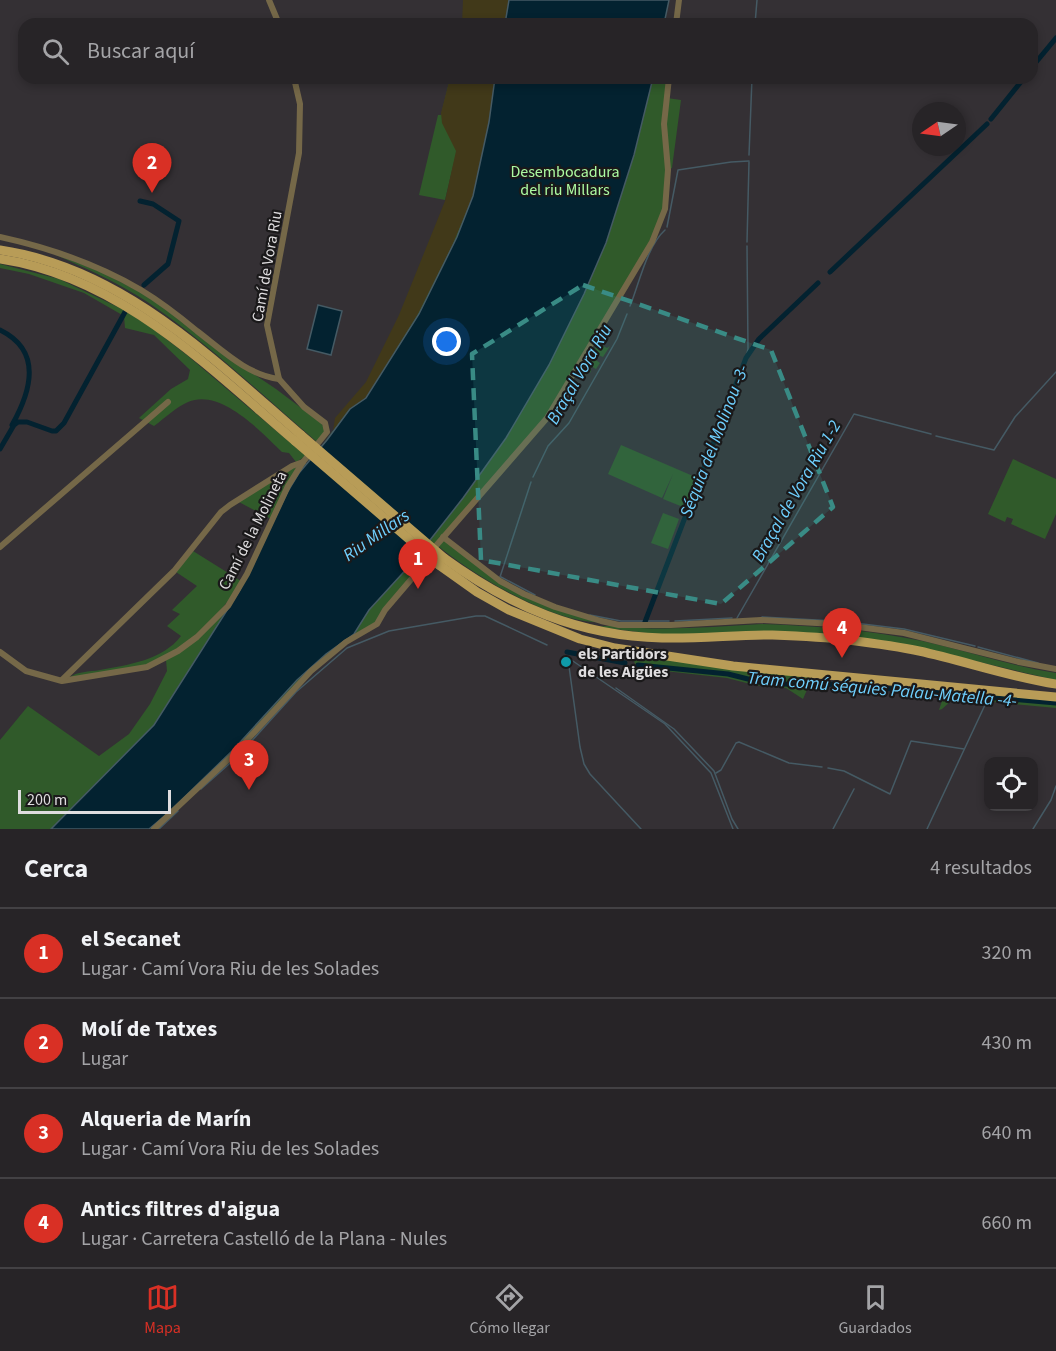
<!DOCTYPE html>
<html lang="es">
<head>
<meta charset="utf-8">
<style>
  body { margin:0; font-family:"Source Sans 3",sans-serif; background:#2f2c2f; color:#f1f3f6 }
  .controls { position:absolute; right:18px; bottom:18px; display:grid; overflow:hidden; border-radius:12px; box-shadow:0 3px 9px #0003 }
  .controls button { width:54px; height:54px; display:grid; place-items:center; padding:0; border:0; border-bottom:2px solid #434144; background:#272427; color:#f1f3f6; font:30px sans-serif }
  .compass { position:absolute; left:912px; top:102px; width:54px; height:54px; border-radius:50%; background:#272427; box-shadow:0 3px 9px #0003; rotate:257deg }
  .scale { position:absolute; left:18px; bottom:15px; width:153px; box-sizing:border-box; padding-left:6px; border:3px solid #dfdddf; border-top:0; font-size:16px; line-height:21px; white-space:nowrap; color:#dfdddf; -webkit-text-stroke:4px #1a191a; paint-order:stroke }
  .you { position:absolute; left:447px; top:342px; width:21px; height:21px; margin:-15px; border:4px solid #fff; border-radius:50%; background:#1a73e8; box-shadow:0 0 0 9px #1a73e833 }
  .badge { display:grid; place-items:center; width:39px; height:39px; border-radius:50%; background:#d93025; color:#fff; font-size:20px; font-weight:700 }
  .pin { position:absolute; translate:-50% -50px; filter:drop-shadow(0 2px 3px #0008) }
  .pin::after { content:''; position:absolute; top:32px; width:21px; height:18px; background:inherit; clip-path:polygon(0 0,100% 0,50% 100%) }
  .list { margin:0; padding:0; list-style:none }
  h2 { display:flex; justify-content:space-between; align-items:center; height:78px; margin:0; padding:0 24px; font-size:26px }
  h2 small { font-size:20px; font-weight:400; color:#a4a4a7 }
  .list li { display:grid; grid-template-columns:39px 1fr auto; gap:18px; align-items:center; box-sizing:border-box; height:90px; padding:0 24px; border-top:2px solid #434144 }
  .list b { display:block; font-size:22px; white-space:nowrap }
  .list p { margin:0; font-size:20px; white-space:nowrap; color:#a4a4a7 }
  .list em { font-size:20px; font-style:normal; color:#a4a4a7 }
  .icon { flex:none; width:33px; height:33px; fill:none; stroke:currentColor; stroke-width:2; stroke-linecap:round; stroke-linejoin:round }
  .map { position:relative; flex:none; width:1056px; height:829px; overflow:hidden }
  .search { position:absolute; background:#272427; box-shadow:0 3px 9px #0003; left:18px; right:18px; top:18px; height:66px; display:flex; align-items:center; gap:15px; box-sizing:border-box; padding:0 21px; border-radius:18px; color:#a4a4a7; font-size:22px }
  .sheet { height:438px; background:#272427 }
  nav { display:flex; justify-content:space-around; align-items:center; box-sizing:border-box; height:84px; border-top:2px solid #434144; background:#272427; font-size:16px; color:#a4a4a7 }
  nav a { display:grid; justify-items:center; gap:3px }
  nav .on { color:#d93025 }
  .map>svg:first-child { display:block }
  .green { fill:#305a2a }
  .sand { fill:#413919 }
  .water { fill:#032230; stroke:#455a64; stroke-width:1.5 }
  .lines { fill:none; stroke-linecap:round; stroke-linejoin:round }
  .stream { stroke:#455a64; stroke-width:1.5 }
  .canal { stroke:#032230; stroke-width:5 }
  .minor { stroke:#756848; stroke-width:6 }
  .primary { stroke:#b89c57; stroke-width:9 }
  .primary-bridge { stroke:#b89c57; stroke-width:9 }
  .marked { fill:#398b85; fill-opacity:0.2; stroke:#398b85; stroke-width:4.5; stroke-dasharray:12 8; stroke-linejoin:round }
  .culture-dot { fill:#0f9aa8; stroke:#1a191a; stroke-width:2 }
  .labels { text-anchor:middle; stroke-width:4.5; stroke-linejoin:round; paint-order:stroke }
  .park-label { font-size:16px; fill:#acfaa1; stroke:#1a191a }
  .street-label { font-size:16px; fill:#dfdddf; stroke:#1a191a }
  .poi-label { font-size:16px; font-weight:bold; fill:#dfdddf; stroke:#1a191a; text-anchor:start }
  .water-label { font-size:18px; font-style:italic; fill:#6fd0fe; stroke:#1a191a }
</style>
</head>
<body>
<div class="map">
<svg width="1056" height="829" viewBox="0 0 1056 829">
  <rect width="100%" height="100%" fill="#343034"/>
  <g class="green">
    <path d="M450 78H669L667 98 681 100 672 168 668 170 665 198 659 227 551 410 412 577 376 622 344 640 233 751 150 829H0V740L28 706 99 756 129 734 150 704 167 671 166 660 228 609 299 472 323 444 349 409 365 398 444 261 454 162 445 200 419 195 438 115H441Z"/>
    <path d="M47 251 101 272 142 293 174 315 221 352 276 389 321 423 326 431 317 442C261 394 207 342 146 301 115 281 81 266 47 251Z"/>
    <path d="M0 264 59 279 124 310 152 328 188 356 306 456 296 462 289 453 282 452C261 432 221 388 188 402 176 407 165 418 154 426L139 418 171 389 188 379 190 370 154 335 125 328 124 316 84 293 29 274 0 268Z"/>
    <path d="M600 341 605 343 603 346 607 348 610 346 603 357 598 355 596 360 600 363 596 369 591 366V372L585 375 583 373 582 368 588 365 585 363Z"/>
    <path d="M621 445 700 479 688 509 663 499 673 474 662 498 608 474Z"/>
    <path d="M1013 459 1056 479V514L1045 539 1011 524 1013 519 1007 517 1005 522 988 514Z"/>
    <path d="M302 463 271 519 237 501Z"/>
    <path d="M663 513 679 519 668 549 651 543Z"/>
    <path d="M443 538 523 594 602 622C556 625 472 575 437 545Z"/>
    <path d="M193 551 241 581C220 616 188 652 147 665 125 672 92 675 69 678 77 671 89 672 100 670 128 665 163 660 181 636L167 626 180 614 172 610 197 586 176 572Z"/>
    <path d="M762 624C816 626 869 630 922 641 967 651 1011 666 1056 673V680L902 644 654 634 599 627C605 624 630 628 640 628 681 630 721 626 762 624Z"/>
    <path d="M629 654 813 676 803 699 786 688 754 685 727 678 638 668Z"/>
    <path d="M946 689 1056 700V708L963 699 951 701 942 709 939 710Z"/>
  </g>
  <g class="sand">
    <path d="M463 0H509L504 24H462Z"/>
    <path d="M450 78H495L489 122 473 196 452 246 418 314 366 398 349 409 333 431 335 418 366 382 399 315 445 201 456 151 442 123 441 113Z"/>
  </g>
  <g class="water">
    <path d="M509 0H669L664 24H505Z"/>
    <path d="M495 78H653L634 155 606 243 584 294 549 365 506 438 463 498 412 563 369 610 354 634 326 654 297 680 232 751 168 813 149 829H51L154 725 240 590 288 491 299 473 327 440 350 409 366 398 419 314 457 237 473 196 489 122Z"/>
    <path d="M318 305 342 311 331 355 307 349Z"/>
  </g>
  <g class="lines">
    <g class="stream">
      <path d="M755 24 757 0"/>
      <path d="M749 155 752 78"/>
      <path d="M667 227 678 170 731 162 749 161"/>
      <path d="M747 242 749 162"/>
      <path d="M630 306C639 284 647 246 665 230"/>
      <path d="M746 358 748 349 747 246"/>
      <path d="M936 436 994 450 1015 417 1056 372"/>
      <path d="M533 477 548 446 569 423 617 339 627 314"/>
      <path d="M500 577 531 482"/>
      <path d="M501 577 535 595"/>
      <path d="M590 615 621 621H669"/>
      <path d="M762 617 835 621"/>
      <path d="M737 618 854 414 931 434"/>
      <path d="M675 621 732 618"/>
      <path d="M838 621 904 629 975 646"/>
      <path d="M978 647 1038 663"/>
      <path d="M567 657 665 724 711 773 733 829"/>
      <path d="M568 659 580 747 584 764 590 774 641 829"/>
      <path d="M616 688 674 729 714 771 732 819 738 829"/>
      <path d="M828 768 844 771 890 794 911 741 964 749"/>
      <path d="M716 773 721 770 736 743 739 742 789 763 822 767"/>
      <path d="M201 789 238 756 296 692 347 648 389 631 476 616H485L547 645"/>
      <path d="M159 829 178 811"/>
      <path d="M833 829 854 789"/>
      <path d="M927 829 985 705"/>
      <path d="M1033 829 1051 800 1056 786"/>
    </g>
    <g class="canal">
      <path d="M1032 67 1056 38"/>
      <path d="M991 119 1024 78"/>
      <path d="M140 201 153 204 179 221 168 264 144 285"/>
      <path d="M830 272 987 124"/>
      <path d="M0 330C43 351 31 391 12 425"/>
      <path d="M0 449 14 425 18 422H27L52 431H56L64 423 125 312"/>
      <path d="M645 622 746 358 759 339 818 283"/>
      <path d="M567 652 625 663"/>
      <path d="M638 665 728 674 760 682 811 686 834 684 1056 703"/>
    </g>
    <g class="minor">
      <path d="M269 0 279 24"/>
      <path d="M676 24 679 0"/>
      <path d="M0 237C50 248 97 264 141 290 161 302 179 316 197 331 222 350 247 375 279 379"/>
      <path d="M443 537 500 581 524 594 555 607 601 621 619 625H671L761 620 835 624 904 633 1019 662 1056 669"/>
      <path d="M0 547 168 402"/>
      <path d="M0 652 26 671 62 681 147 667 178 651 197 637 228 606 247 574 288 486 303 462 327 432 325 423 304 407 279 379 267 325 299 153 300 104 294 78"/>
      <path d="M62 680 174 571 221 512 230 505 292 466 303 462"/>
      <path d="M154 829 235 753 311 671 346 642 377 624 385 610 414 576 421 563 547 418 652 242 665 209 668 170 664 124 669 78"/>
    </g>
    <g class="primary">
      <path d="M0 250C122 268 212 358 301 435"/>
      <path d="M0 259C120 277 207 366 295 441"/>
      <path d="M444 558C510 606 579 636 662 638 698 639 735 635 771 635 796 636 822 637 848 640 872 643 896 646 919 651 965 661 1010 677 1056 684"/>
      <path d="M439 565 477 592 509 610 580 639 615 648 733 666 1056 697"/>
    </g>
    <g class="primary-bridge">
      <path d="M301 435 444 558"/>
      <path d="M295 441 439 565"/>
    </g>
  </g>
  <path class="marked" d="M583 285 771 350 833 507 721 604 481 560 472 354Z"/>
  <circle class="culture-dot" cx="566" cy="662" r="6"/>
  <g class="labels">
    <g class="park-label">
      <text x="565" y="177">Desembocadura<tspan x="565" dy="18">del riu Millars</tspan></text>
    </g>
    <g class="street-label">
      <text transform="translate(266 266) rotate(-80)" y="6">Camí de Vora Riu</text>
      <text transform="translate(252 530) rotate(-63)" y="6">Camí de la Molineta</text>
    </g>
    <g class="poi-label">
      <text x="578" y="659">els Partidors<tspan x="578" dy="18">de les Aigües</tspan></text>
    </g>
    <g class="water-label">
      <text transform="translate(579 374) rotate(-60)" y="6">Braçal Vora Riu</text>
      <text transform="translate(714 441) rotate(-69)" y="6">Séquia del Molinou -3-</text>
      <text transform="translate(796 491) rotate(-60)" y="6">Braçal de Vora Riu 1-2</text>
      <text transform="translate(376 535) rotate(-35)" y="6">Riu Millars</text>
      <text transform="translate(882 689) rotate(5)" y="6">Tram comú séquies Palau-Matella -4-</text>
    </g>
  </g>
</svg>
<div class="controls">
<button><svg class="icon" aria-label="locate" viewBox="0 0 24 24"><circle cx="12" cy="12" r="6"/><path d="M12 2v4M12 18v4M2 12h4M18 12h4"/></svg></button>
</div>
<svg class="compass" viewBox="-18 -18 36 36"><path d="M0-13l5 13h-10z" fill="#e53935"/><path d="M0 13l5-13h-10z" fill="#a4a4a7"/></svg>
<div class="scale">200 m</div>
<div class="you"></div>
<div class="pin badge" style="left:418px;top:589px">1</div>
<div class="pin badge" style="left:152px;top:193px">2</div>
<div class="pin badge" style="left:249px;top:790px">3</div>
<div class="pin badge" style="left:842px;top:658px">4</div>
<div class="search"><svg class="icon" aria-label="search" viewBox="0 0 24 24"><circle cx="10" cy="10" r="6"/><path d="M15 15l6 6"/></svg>Buscar aquí</div>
</div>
<section class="sheet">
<h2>Cerca<small>4 resultados</small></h2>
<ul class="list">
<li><span class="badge">1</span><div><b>el Secanet</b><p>Lugar · Camí Vora Riu de les Solades</p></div><em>320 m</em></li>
<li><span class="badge">2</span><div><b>Molí de Tatxes</b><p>Lugar</p></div><em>430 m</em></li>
<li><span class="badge">3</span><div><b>Alqueria de Marín</b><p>Lugar · Camí Vora Riu de les Solades</p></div><em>640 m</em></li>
<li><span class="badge">4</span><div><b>Antics filtres d'aigua</b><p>Lugar · Carretera Castelló de la Plana - Nules</p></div><em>660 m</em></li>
</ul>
</section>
<nav>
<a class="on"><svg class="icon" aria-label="map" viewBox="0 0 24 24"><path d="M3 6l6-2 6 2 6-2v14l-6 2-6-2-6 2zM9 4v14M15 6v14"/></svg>Mapa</a>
<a><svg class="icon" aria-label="directions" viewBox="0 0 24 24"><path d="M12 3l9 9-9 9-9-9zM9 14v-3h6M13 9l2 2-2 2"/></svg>Cómo llegar</a>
<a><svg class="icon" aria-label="saved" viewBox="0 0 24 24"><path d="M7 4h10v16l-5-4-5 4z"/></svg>Guardados</a>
</nav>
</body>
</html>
